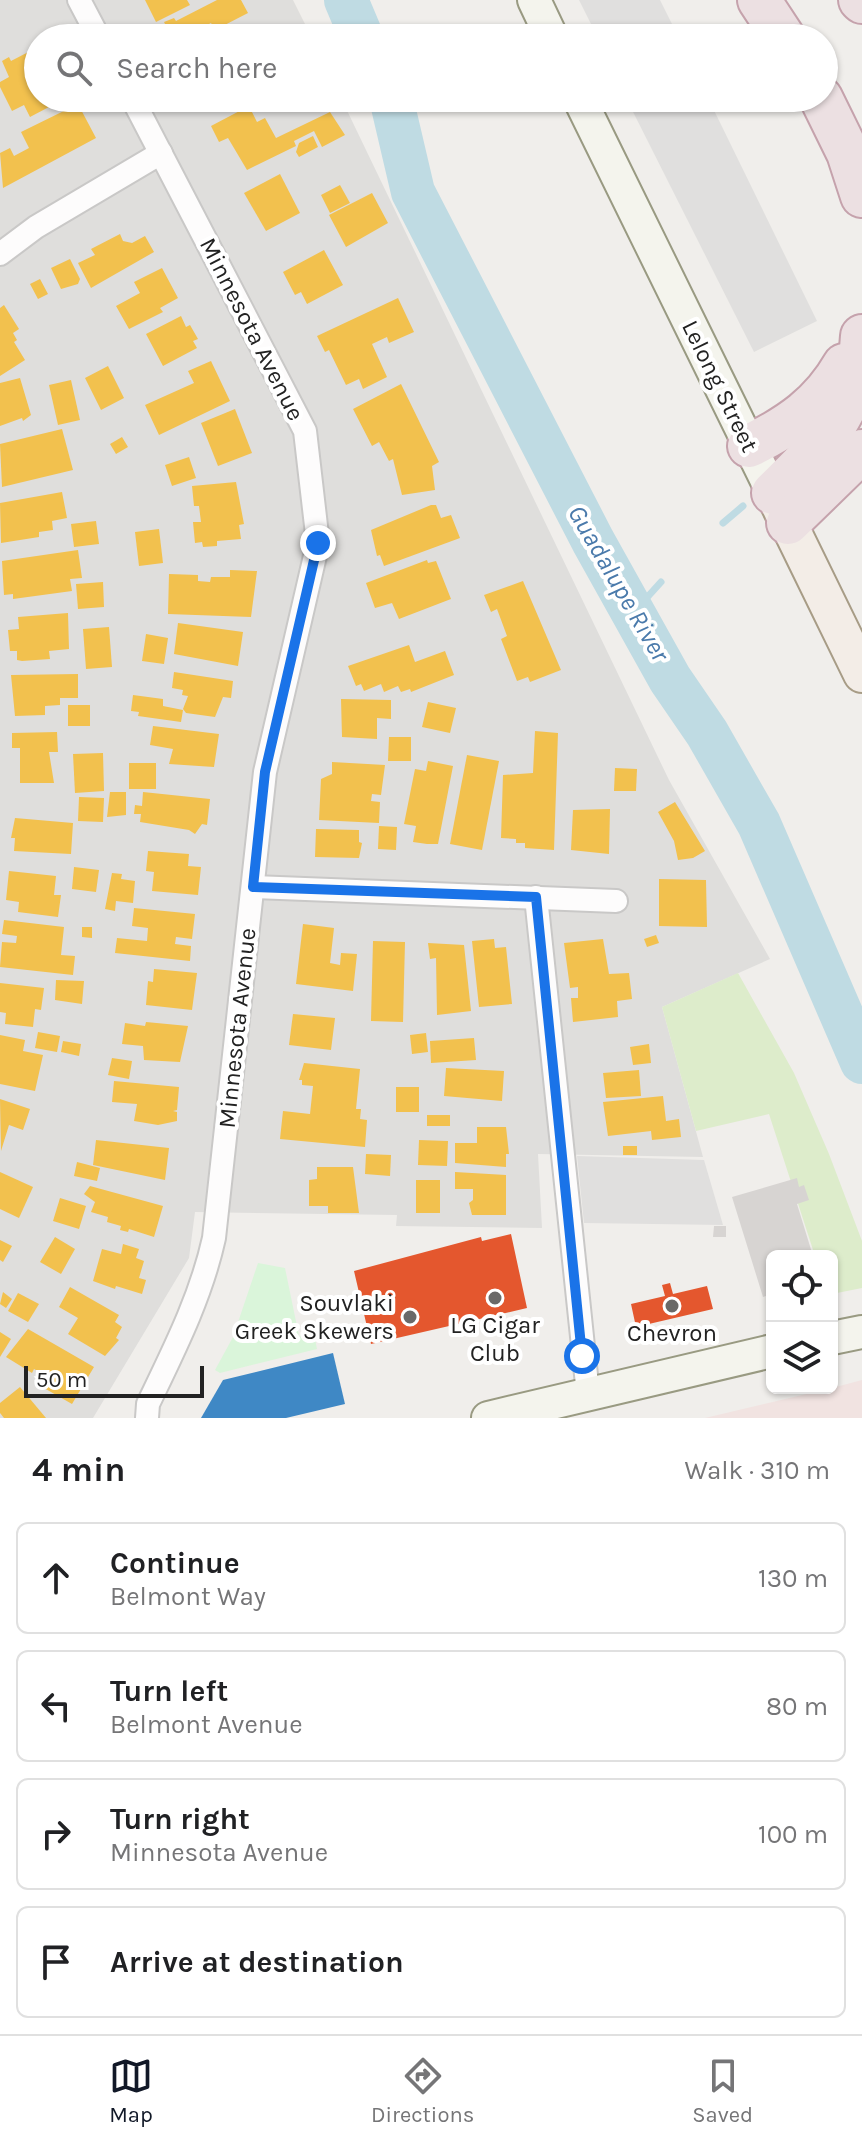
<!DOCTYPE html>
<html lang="en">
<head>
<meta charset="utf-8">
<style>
  body { margin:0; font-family:Karla,sans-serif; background:#f6f6f6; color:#202124 }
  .controls { position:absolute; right:24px; bottom:24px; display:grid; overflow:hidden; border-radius:12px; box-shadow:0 2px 6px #0004 }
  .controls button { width:72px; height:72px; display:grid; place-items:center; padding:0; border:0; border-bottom:2px solid #e0e0e0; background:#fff; color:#202124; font:40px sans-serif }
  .scale { position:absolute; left:24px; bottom:20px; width:180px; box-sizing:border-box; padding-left:8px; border:4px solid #222; border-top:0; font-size:22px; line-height:28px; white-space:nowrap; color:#222; -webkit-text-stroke:6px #fff; paint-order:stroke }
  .stop { position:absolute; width:24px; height:24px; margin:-18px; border:6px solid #1a73e8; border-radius:50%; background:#fff }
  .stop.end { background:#1a73e8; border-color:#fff; box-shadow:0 2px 8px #0008 }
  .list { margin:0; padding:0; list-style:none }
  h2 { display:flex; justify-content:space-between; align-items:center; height:104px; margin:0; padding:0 32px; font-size:34px }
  h2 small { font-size:26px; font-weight:400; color:#757577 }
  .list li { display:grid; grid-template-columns:52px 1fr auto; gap:24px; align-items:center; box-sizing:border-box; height:112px; margin:0 16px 16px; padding:0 16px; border:2px solid #e0e0e0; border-radius:12px }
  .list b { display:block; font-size:30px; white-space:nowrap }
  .list p { margin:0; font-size:26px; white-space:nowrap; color:#757577 }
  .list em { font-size:26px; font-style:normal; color:#757577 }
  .icon { flex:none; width:44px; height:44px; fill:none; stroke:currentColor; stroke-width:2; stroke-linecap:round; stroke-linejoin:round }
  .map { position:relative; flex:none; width:862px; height:1418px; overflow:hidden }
  .search { position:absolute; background:#fff; box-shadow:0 2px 6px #0004; left:24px; right:24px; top:24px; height:88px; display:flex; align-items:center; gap:20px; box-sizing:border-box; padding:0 28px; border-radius:44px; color:#757577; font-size:30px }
  .sheet { height:616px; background:#fff }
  nav { display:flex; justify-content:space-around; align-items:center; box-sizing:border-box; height:112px; border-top:2px solid #e0e0e0; background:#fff; font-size:22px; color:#757577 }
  nav a { display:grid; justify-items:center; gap:4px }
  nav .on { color:#111827 }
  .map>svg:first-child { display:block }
  .residential { fill:#dfdedc }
  .commercial { fill:#f1e3e1 }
  .grass { fill:#ddeccb }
  .park { fill:#daf5da }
  .parking { fill:#e0dfde }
  .homes { fill:#f2c14e }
  .shops { fill:#e4572e }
  .schools { fill:#3f88c5 }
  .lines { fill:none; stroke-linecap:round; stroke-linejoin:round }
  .stream { stroke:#bfdbe3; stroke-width:7 }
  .river { stroke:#bfdbe3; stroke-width:44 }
  .building { fill:#d7d4d2 }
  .street-casing { stroke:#c9c8c7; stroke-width:26 }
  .secondary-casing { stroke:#999a82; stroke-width:36 }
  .primary-casing { stroke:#a79c86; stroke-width:40 }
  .highway-casing { stroke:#c5a2ac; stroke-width:46 }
  .street { stroke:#fdfcfc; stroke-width:22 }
  .secondary { stroke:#f4f4ed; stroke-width:32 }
  .primary { stroke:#f3ede7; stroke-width:36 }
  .highway { stroke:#ece0e2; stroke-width:42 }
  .route { stroke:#1a73e8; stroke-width:10 }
  .poi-dot { fill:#6a6968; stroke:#fff; stroke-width:3 }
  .labels { text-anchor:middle; stroke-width:8; stroke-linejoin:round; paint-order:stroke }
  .street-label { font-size:24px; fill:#222; stroke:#fff }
  .poi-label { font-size:24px; fill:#222; stroke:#fff }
  .water-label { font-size:26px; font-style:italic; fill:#4a7aab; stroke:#fff }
</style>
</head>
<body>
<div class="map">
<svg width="862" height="1418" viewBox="0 0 862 1418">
  <rect width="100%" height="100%" fill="#f0eeeb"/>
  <path class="residential" d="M0 0H293L312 38H38V98H341L669 780 770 959 662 1007 703 1157 538 1154 542 1228 396 1226 397 1215 195 1212 189 1258 93 1418H0Z"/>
  <path class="commercial" d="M862 1380V1418H705L832 1388Z"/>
  <path class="grass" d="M738 973 794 1073 829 1154 862 1241V1288L832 1294V1256H815L769 1114 696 1131 662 1007Z"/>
  <path class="park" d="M258 1263 285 1268 299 1336 314 1334 317 1349 220 1373 215 1370 233 1337Z"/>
  <g class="parking">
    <path d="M579 0H660L679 38H598Z"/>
    <path d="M626 98H708L817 321 754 352Z"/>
    <path d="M577 1156 704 1160 723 1225 584 1223Z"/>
  </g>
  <g class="homes">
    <path d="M145 0H187L190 5 156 22Z"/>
    <path d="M217 0H241L248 13 215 30 211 23 201 28 206 38H164L160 30 166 26 164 22 174 18 176 21Z"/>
    <path d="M227 28 232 38H209Z"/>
    <path d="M38 47V98H66L30 117 24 105 12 111 0 87V82L9 77 2 61 9 57 11 61Z"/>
    <path d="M198 98H222L201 106Z"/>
    <path d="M78 104 96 138 3 188 0 153 10 148 14 156 29 148 21 132Z"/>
    <path d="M249 106 257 122 265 118 276 138 330 112 345 135 322 147 314 131 294 141 296 146 247 170 228 138 219 142 211 126Z"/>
    <path d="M313 136 318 147 299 157 296 152 299 143Z"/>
    <path d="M280 174 300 213 266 231 244 193Z"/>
    <path d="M340 185 350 203 330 213 321 195Z"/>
    <path d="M372 193 388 223 346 247 329 215Z"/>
    <path d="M120 234 123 241 132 243 145 236 154 252 91 288 78 263 95 255 91 249Z"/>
    <path d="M324 250 343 285 307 304 301 292 295 295 283 272Z"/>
    <path d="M70 259 80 279 78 284 61 289 51 268Z"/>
    <path d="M162 268 178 298 160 308 163 312 129 329 116 306 140 293 134 282Z"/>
    <path d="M40 279 48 294 38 299 30 284Z"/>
    <path d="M398 298 414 332 389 343 387 337 372 344 387 377 363 389 359 379 346 385 329 350 325 352 317 336Z"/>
    <path d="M4 305 19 329 13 333 17 340 14 342 25 360 0 376V308Z"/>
    <path d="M181 316 186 327 190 325 198 339 193 341 197 348 163 366 146 334Z"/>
    <path d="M211 361 230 401 159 435 145 405 194 383 188 371Z"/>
    <path d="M108 366 124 398 101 410 85 378Z"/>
    <path d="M20 378 31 415 23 421 22 418 0 426V383Z"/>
    <path d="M71 380 80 420 58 425 49 385Z"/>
    <path d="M401 384 439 462 432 466 435 490 402 495 393 459 389 461 379 442 372 446 353 409Z"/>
    <path d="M235 409 252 453 218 466 201 423Z"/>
    <path d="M62 429 73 470 2 487 0 444Z"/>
    <path d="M122 437 128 447 116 454 110 444Z"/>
    <path d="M189 457 196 478 172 486 165 465Z"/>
    <path d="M236 482 244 524 239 525 241 539 217 541V546L203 547 202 542 195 543 193 522H201L199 506H194L192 486Z"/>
    <path d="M62 492 67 518 52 521 53 530 39 532V537L1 543 0 503Z"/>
    <path d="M431 505H436L441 518 451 515 460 538 384 566 380 555 377 556 371 530Z"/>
    <path d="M96 521 99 544 74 547 71 524Z"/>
    <path d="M159 529 163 563 139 566 135 532Z"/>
    <path d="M78 550 82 578 70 579 72 591 13 599V594L4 595 2 561Z"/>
    <path d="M427 560 428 563 436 561 451 599 399 619 392 603 375 608 366 583Z"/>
    <path d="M230 570 257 571 251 617 168 614 169 574 198 575V581L210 582 211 577H230Z"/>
    <path d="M523 581 561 670 530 682 528 677 517 681 501 639 507 636 497 609 491 612 484 595Z"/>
    <path d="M103 582 104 607 78 609 76 584Z"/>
    <path d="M68 613 69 649 49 651 50 659 22 661 17 660V651H10L8 630 19 629 18 617Z"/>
    <path d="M178 623 243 632 238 666 174 654Z"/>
    <path d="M109 627 112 667 86 669 83 629Z"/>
    <path d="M146 634 168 638 164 664 142 661Z"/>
    <path d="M409 645 415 662 445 651 454 675 411 692 410 689 401 692 398 686 384 692 381 684 364 691 361 684 356 686 348 666Z"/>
    <path d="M174 672 233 681 231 698 223 697 215 717 186 713 183 709 188 696 182 695 183 690 172 688Z"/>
    <path d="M78 674V698H60V705L45 706V715L15 716 11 675Z"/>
    <path d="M133 695 163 699V706L183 710 181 722 138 716 139 712 131 711Z"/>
    <path d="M341 699 391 700V719L377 718V739L342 737Z"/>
    <path d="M428 702 456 708 450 733 422 727Z"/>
    <rect x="68" y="705" width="22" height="21"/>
    <path d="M153 726 219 734 214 767 169 764 173 749 150 745Z"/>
    <path d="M535 731 558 733 554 850 525 848V843H516V839L501 838 503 775 533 773Z"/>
    <path d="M57 732 58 752H49L54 783H20V748H12V733Z"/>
    <path d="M389 737H411V761H388Z"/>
    <path d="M103 753 104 791 75 793 73 754Z"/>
    <path d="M467 755 499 761 482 850 450 844Z"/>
    <path d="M428 761 453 766 438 844H427L413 842 416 826 404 824 415 769 426 771Z"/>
    <path d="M332 762 385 765 381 795 372 794 371 801 380 802 379 823 319 820 321 779 332 774Z"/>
    <rect x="129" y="763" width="27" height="26"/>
    <path d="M615 768 637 769 636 791H614Z"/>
    <path d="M110 792H126V815L107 817Z"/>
    <path d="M143 792 210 799 207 825 202 824 195 834 189 830 140 822 141 814H134L135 805 142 806Z"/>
    <path d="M79 797 104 798 103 822 78 821Z"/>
    <path d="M675 802 705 851 693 858 678 860 674 841 658 812Z"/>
    <path d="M610 809 609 854 571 850 573 810Z"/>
    <path d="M15 818 73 823 71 854 14 851 15 838H11Z"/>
    <path d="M379 826 397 827 396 850 378 849Z"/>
    <path d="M316 829 359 830V842L362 843 359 858 315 857Z"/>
    <path d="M148 851 189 854 188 866 201 867 198 895 152 891 154 872 146 871Z"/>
    <path d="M74 867 99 870 96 892 72 889Z"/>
    <path d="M9 871 56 876 54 895H61L58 917 18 912 19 902 6 900Z"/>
    <path d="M112 873 122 874 121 879 135 881 133 903 116 901 115 911 105 909Z"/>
    <path d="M659 879 706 880 707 927 659 926Z"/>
    <path d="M134 908 195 914 192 939 176 937 175 944 191 946 190 961 115 953 117 938 147 941 148 928 132 926Z"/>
    <path d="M4 920 64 927 61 955 75 956 73 975 0 967 2 942 16 943 17 936 2 934Z"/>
    <path d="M303 924 334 928 330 963 340 965 341 953 357 954 353 991 296 984Z"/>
    <path d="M82 927H92V938L82 937Z"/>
    <path d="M656 935 659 943 647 947 644 939Z"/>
    <path d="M494 939 495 948 506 947 512 1004 479 1007 472 941Z"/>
    <path d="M603 939 609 974 629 973 632 999 617 1001 618 1017 573 1022 571 998H578V987L570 988 564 943Z"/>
    <path d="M373 941 405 942 403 1022 371 1021Z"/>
    <path d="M428 943 464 945 471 1011 437 1015 436 958 430 959Z"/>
    <path d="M154 969 197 973 192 1010 146 1005 148 981 153 982Z"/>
    <path d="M56 980 84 981 82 1004 55 1000Z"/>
    <path d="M0 983 44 988 41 1010 35 1009 33 1027 5 1024 6 1013 0 1012Z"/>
    <path d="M293 1014 335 1018 331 1050 289 1045Z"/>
    <path d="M146 1022 188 1026 180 1062 144 1060 143 1046 122 1044 125 1023 145 1026Z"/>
    <path d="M38 1032 60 1036 57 1052 35 1048Z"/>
    <path d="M426 1033 428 1052 412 1054 410 1035Z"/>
    <path d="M0 1035 25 1040 23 1051 43 1055 35 1091 0 1084Z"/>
    <path d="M474 1038 476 1060 431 1063 430 1041Z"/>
    <path d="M63 1041 81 1044 79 1056 61 1052Z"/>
    <path d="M649 1044 651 1063 633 1065 630 1047Z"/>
    <path d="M112 1058 132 1061 129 1079 108 1075Z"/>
    <path d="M304 1063 360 1069 356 1109H361L360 1119 367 1120 365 1147 280 1139 283 1111 310 1114 313 1086 302 1085V1080H299Z"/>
    <path d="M446 1068 504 1071 502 1101 444 1096Z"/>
    <path d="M639 1070 641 1096 606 1098 603 1073Z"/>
    <path d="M114 1081 179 1087 177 1110 173 1111 177 1112V1121L158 1125 134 1121 137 1104 112 1102Z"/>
    <rect x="396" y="1087" width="23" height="25"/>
    <path d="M663 1096 666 1121 679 1119 681 1137 652 1140 651 1131 608 1136 603 1102Z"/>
    <path d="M0 1099 30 1109 23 1130 9 1125 1 1151Z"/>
    <rect x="427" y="1115" width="23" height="11"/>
    <path d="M477 1127H506L509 1154H506V1167L455 1163V1143H477Z"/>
    <path d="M96 1140 169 1148 165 1180 93 1165Z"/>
    <path d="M419 1140 448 1141 447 1166 418 1165Z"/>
    <rect x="623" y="1146" width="14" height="9"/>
    <path d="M366 1154 391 1155 390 1176 365 1174Z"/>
    <path d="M77 1162 100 1168 97 1181 74 1176Z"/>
    <path d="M317 1167H353L359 1213H328V1206H309V1180L317 1179Z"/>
    <path d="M0 1172 33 1187 19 1218 0 1209Z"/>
    <path d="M455 1172 506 1175V1215H472L469 1203 473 1200V1189H455Z"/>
    <rect x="416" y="1180" width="24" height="33"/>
    <path d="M90 1186 163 1206 154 1237 129 1229 128 1232 120 1230 121 1226 107 1222 108 1217 91 1212 95 1202 84 1194Z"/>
    <path d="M60 1198 86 1206 79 1229 53 1221Z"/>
    <path d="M55 1237 75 1249 61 1274 40 1262Z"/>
    <path d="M0 1240 12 1246 3 1262 0 1260Z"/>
    <path d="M123 1244 139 1249 136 1258 144 1261 139 1278 146 1280 142 1294 116 1286 115 1289 93 1281 102 1249 121 1254Z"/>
    <path d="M70 1287 119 1315 115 1322 122 1327 116 1338 119 1340 105 1356 68 1334 78 1318 59 1307Z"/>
    <path d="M3 1292 12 1299 6 1308 0 1304Z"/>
    <path d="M18 1293 39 1304 28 1322 8 1311Z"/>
    <path d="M28 1329 94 1367 72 1404 44 1388 50 1378 34 1369 32 1373 6 1357Z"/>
    <path d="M0 1332 11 1339 0 1357Z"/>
    <path d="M20 1387 46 1418H4L0 1413V1403Z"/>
  </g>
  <g class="shops">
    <path d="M511 1234 527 1308 371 1344 354 1271 481 1237 482 1241Z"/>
    <path d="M670 1283 673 1294 707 1286 713 1309 636 1327 631 1304 665 1296 662 1285Z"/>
  </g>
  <path class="schools" d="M333 1353 345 1404 286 1418H201L223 1380Z"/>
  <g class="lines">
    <g class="stream">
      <path d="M723 523 743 506"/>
      <path d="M633 613 661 582"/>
    </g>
    <g class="river">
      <path d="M346 0 362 38"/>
      <path d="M391 98 413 192 593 541 670 679 707 733 759 824 862 1062"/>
    </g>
  </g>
  <g class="building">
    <path d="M797 1178 799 1187 804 1185 809 1200 797 1204 813 1256H772V1294L763 1297 732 1197Z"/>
    <path d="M714 1226H726V1237H713Z"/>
  </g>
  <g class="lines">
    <defs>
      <g id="street">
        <path d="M79 0 99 38"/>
        <path d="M132 98 305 431 318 543 265 772 214 1238C201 1297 174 1350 148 1404L147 1418"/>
        <path d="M0 254 36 227 161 153"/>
        <path d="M253 887 616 901"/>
        <path d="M536 897 588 1394"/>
      </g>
      <g id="secondary">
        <path d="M534 0 552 38"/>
        <path d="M579 98 773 493"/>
        <path d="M832 1338 862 1332"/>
        <path d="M488 1418 772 1351"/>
      </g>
      <path id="primary" d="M776 498 862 674"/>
      <g id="highway">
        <path d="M759 0 784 38"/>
        <path d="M860 0 862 2"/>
        <path d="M821 98 848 153 862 196"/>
        <path d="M749 446C790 426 821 405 844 365"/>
        <path d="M773 493C825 442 858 412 862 336"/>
        <path d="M788 523 862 451"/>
      </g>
    </defs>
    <use href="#street" class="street-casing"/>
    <use href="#secondary" class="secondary-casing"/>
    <use href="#primary" class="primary-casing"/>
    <use href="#highway" class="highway-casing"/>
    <use href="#street" class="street"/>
    <use href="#secondary" class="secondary"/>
    <use href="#primary" class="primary"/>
    <use href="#highway" class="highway"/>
  </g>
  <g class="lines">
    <path class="route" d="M318 543 265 772 253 887 536 897 582 1356"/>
  </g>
  <g class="poi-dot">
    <circle cx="495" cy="1298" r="8"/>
    <circle cx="672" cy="1306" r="8"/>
    <circle cx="410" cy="1317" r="8"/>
  </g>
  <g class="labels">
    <g class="street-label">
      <text transform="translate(252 329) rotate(63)" y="8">Minnesota Avenue</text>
      <text transform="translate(720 386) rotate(64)" y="8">Lelong Street</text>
      <text transform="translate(237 1028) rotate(-84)" y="8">Minnesota Avenue</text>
    </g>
    <g class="poi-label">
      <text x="394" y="1311" text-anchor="end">Souvlaki<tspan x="394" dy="28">Greek Skewers</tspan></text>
      <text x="495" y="1333">LG Cigar<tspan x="495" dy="28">Club</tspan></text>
      <text x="672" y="1341">Chevron</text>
    </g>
    <g class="water-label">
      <text transform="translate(619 583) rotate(60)" y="9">Guadalupe River</text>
    </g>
  </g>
</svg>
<div class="controls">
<button><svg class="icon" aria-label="locate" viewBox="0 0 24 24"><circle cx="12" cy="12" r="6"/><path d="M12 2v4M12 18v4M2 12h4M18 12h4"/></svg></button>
<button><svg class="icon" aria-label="layers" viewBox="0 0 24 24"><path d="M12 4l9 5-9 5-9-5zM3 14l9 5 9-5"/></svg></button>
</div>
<div class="scale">50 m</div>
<div class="stop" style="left:582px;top:1356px"></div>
<div class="stop end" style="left:318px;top:543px"></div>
<div class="search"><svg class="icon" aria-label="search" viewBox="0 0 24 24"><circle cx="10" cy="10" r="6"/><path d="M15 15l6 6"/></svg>Search here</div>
</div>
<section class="sheet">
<h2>4 min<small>Walk · 310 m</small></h2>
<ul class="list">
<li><svg class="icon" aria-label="ahead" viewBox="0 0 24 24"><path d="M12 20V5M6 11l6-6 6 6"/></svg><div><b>Continue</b><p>Belmont Way</p></div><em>130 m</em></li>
<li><svg class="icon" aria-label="left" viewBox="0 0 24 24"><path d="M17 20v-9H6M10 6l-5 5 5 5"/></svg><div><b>Turn left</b><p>Belmont Avenue</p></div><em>80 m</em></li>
<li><svg class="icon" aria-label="right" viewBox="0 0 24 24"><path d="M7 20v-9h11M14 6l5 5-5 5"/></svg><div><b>Turn right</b><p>Minnesota Avenue</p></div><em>100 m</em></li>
<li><svg class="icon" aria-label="arrive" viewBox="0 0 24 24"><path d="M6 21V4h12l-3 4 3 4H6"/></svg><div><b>Arrive at destination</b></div></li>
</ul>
</section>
<nav>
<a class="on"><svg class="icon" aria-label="map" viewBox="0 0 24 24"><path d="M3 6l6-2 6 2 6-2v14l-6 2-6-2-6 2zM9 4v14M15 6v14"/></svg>Map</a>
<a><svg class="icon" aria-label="directions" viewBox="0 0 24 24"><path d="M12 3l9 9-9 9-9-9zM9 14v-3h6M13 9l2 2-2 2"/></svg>Directions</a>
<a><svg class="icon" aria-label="saved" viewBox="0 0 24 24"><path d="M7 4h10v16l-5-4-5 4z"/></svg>Saved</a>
</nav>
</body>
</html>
